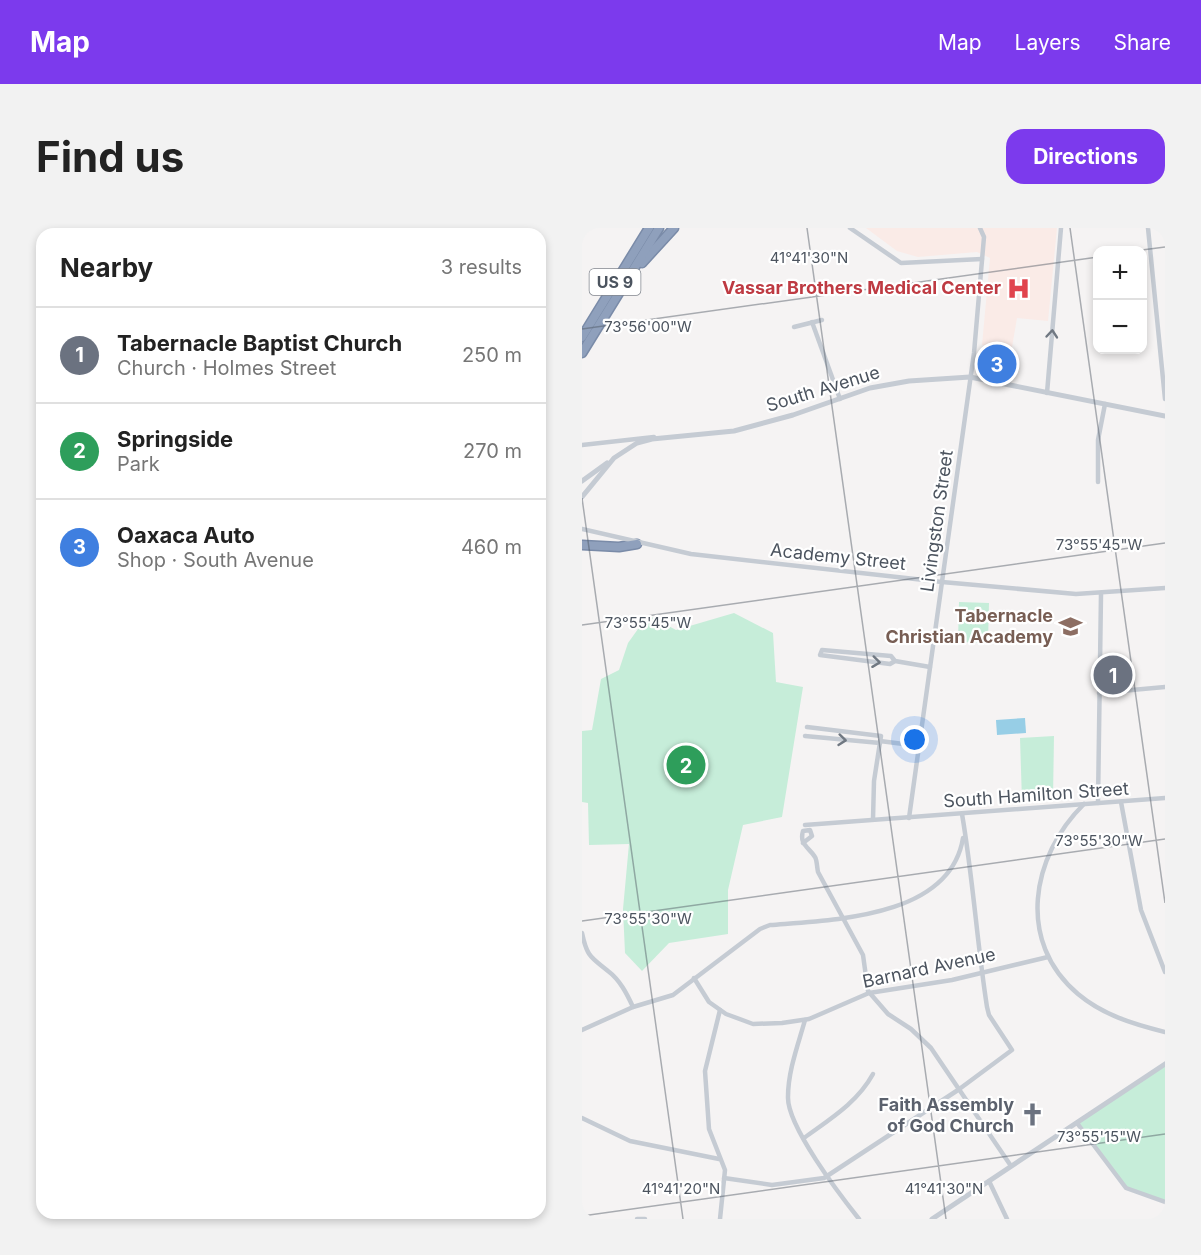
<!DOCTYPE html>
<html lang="en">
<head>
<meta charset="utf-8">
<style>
  body { margin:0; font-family:Inter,sans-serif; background:#f2f2f2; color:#222 }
  .controls { position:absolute; right:18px; top:18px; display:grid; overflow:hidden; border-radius:12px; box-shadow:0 3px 9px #0003 }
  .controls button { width:54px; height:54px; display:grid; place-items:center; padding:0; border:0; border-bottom:2px solid #e0e0e0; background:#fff; color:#222; font:30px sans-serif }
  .you { position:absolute; left:333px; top:512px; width:21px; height:21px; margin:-15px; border:4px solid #fff; border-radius:50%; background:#1a73e8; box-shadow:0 0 0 9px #1a73e833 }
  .badge { display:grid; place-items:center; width:39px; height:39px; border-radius:50%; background:#7c3aed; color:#fff; font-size:20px; font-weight:700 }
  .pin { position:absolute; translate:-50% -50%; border:3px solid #fff; box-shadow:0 2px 6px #0006 }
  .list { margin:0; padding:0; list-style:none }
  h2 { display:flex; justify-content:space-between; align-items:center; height:78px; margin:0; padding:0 24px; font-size:26px }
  h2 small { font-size:20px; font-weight:400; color:#767676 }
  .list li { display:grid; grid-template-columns:39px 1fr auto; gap:18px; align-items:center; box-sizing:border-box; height:96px; padding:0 24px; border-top:2px solid #e0e0e0 }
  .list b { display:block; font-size:22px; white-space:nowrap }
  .list p { margin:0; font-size:20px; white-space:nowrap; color:#767676 }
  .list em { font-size:20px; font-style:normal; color:#767676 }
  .map { position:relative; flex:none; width:583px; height:991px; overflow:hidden; border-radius:18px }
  header { display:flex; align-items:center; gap:36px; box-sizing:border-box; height:84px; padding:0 30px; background:#7c3aed; color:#fff }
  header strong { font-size:28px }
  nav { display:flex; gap:33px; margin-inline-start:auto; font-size:21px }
  .intro { display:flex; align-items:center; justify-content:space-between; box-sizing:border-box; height:144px; padding:0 36px }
  h1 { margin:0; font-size:42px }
  .button { padding:15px 27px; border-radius:18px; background:#7c3aed; color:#fff; font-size:21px; font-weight:700 }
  main { display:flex; gap:36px; padding:0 36px }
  aside { flex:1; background:#fff; border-radius:18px; box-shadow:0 3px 9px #0003 }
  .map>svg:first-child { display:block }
  .medical { fill:#faebe7 }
  .green { fill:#c6edd9 }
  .water { fill:#97cee6 }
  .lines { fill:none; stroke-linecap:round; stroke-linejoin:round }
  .motorway-casing { stroke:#7a8ba8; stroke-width:11 }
  .minor { stroke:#c5cbd3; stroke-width:4.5 }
  .tertiary { stroke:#c5cbd3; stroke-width:5 }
  .motorway { stroke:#8fa0bc; stroke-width:8 }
  .oneway { stroke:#707882 }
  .ticks { fill:none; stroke:#4c545f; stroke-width:1.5; stroke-opacity:0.45 }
  .labels { text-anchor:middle; stroke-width:4.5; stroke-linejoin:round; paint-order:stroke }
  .shield { fill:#fff; stroke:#82878f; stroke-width:1.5 }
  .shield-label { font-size:16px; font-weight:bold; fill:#4c545f }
  .health-label { font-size:18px; font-weight:bold; fill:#be3a42; stroke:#fff; text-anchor:end }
  .street-label { font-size:18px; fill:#4c545f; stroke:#fff }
  .education-label { font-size:18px; font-weight:bold; fill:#785e54; stroke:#fff; text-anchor:end }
  .worship-label { font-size:18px; font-weight:bold; fill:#5b616d; stroke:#fff; text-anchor:end }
  .ticks-label { font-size:15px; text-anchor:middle; fill:#4c545f; stroke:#fff; stroke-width:4.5; stroke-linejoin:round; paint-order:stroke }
</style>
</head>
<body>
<header>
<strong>Map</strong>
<nav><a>Map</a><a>Layers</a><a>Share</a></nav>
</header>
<div class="intro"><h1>Find us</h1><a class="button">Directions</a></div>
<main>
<aside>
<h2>Nearby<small>3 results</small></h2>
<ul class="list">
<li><span class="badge" style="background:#6b7280">1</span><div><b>Tabernacle Baptist Church</b><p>Church · Holmes Street</p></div><em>250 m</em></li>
<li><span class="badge" style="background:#2e9e5b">2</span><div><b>Springside</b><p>Park</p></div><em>270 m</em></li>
<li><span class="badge" style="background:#3f7fe0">3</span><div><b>Oaxaca Auto</b><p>Shop · South Avenue</p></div><em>460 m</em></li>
</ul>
</aside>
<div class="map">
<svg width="583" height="991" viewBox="0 0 583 991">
  <rect width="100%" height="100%" fill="#f5f3f3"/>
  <path class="medical" d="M284 0H475L466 93 435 90 430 119 400 117 408 30 395 24 336 29 315 23Z"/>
  <g class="green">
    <path d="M377 374 407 375 406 415 376 414Z"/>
    <path d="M152 385 191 405 194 454 221 459 200 589 161 597 146 662V706L87 715 60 743 43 725 41 681 47 616 7 617 6 575 0 574V503L10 502 19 451 37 442 46 415 66 387 94 402Z"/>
    <path d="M472 508 471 570 440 574 438 510Z"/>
    <path d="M583 836V972L547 962 495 895Z"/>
  </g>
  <path class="water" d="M443 490 444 505 415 507 414 492Z"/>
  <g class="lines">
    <defs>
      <g id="motorway">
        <path d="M60 35 92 0"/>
        <path d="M0 109 67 0"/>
        <path d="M0 125 77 0"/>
        <path d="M0 317 37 319 55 316"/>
      </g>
    </defs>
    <use href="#motorway" class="motorway-casing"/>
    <g class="minor">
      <path d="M268 0 319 35 400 31"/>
      <path d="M566 0 583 171"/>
      <path d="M230 94 258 171"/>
      <path d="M212 99 240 92"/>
      <path d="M465 165 479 0"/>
      <path d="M0 217 72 209"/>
      <path d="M516 254V212L523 176"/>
      <path d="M0 301 109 326 360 354 494 366 583 360"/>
      <path d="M313 433 308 436 238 427 240 422 309 428 313 433 348 439"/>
      <path d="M517 465 583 459"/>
      <path d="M225 499 299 508 292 553 291 591"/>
      <path d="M223 508 298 515"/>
      <path d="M298 513 337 518"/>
      <path d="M539 574 559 682 583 744"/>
      <path d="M516 575 519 366"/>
      <path d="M502 576C449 628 434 714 496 766 521 787 551 796 583 804"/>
      <path d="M327 590 392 125 402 9 398 0"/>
      <path d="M223 597 583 570"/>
      <path d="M221 615 230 608 228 602 221 603C217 617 227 619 233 629 235 632 235 640 236 644L281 727 286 763 306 786 329 801 349 820 429 938"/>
      <path d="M0 705C5 729 9 729 26 743 38 752 45 766 51 779"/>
      <path d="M112 750 127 774 144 786 171 796 200 795 227 791 287 765 370 752 466 729"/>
      <path d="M223 792C216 817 206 843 206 869 205 898 258 967 277 991"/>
      <path d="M0 802 51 779 91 767 178 701 188 697C251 692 368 690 381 610"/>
      <path d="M0 890 48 913 137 931"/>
      <path d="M495 895 544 960 583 974"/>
      <path d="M222 910C248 891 275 875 291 846"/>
      <path d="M142 950 190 957 242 950 376 862 430 822 407 787 405 779C395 715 391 650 380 586"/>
      <path d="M407 953 425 991"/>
      <path d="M55 991H63"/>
      <path d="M138 991 143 942 127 901 123 843 138 782"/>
    </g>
    <g class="tertiary">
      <path d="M0 253 25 235"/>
      <path d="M0 269 32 230 55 215 70 211 152 203 211 187 288 160 327 153 388 149 583 188"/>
      <path d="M350 991 583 836"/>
    </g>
    <use href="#motorway" class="motorway"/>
  </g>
  <defs><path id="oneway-chevron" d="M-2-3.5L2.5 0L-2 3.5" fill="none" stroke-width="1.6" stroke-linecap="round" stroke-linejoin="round" transform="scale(1.5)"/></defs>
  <g class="oneway">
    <use href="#oneway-chevron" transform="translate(470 106) rotate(-85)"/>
    <use href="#oneway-chevron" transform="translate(294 434) rotate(7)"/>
    <use href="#oneway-chevron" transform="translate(260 512) rotate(6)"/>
  </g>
  <path class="ticks" d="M225 0 364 991M488 0 583 675M560 22 583 19M0 101 516 29M0 270 101 991M0 397 583 315M0 693 583 611M0 988 583 906"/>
  <defs>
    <symbol id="hospital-bare" viewBox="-9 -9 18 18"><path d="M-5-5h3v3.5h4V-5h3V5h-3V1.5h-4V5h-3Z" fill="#e0444e" stroke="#fff" stroke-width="2.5" paint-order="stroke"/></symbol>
    <symbol id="school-bare" viewBox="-9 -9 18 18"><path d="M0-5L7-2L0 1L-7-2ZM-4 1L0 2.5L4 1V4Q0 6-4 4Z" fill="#8d6e63" stroke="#fff" stroke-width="2.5" paint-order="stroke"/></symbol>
    <symbol id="church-bare" viewBox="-9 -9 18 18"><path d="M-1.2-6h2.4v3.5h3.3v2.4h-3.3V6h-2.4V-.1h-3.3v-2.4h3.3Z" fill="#6b7280" stroke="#fff" stroke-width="2.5" paint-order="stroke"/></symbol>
  </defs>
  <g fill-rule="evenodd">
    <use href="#hospital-bare" x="420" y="44" width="33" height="33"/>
    <use href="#school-bare" x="472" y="382" width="33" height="33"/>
    <use href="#church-bare" x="434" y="870" width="33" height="33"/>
  </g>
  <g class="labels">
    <rect class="shield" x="7.5" y="41" width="51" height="26" rx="4.5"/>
    <g class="shield-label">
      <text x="33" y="60">US 9</text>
    </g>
    <g class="health-label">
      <text x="419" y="66">Vassar Brothers Medical Center</text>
    </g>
    <g class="street-label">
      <text transform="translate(241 161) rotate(-17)" y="6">South Avenue</text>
      <text transform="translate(355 293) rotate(-82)" y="6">Livingston Street</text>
      <text transform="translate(256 329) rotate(6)" y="6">Academy Street</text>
      <text transform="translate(454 567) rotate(-4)" y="6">South Hamilton Street</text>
      <text transform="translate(347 740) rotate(-12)" y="6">Barnard Avenue</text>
    </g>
    <g class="education-label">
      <text x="471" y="394">Tabernacle<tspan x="471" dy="21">Christian Academy</tspan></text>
    </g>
    <g class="worship-label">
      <text x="432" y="883">Faith Assembly<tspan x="432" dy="21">of God Church</tspan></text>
    </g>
  </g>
  <g class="ticks-label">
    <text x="227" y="35">41°41'30"N</text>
    <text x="66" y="104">73°56'00"W</text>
    <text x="517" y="322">73°55'45"W</text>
    <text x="66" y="400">73°55'45"W</text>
    <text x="517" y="618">73°55'30"W</text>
    <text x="66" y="696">73°55'30"W</text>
    <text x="517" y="914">73°55'15"W</text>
    <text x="99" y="966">41°41'20"N</text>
    <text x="362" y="966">41°41'30"N</text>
  </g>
</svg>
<div class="controls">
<button>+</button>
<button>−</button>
</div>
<div class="you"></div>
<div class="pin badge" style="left:531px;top:447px;background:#6b7280">1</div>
<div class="pin badge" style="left:104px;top:537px;background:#2e9e5b">2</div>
<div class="pin badge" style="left:415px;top:136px;background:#3f7fe0">3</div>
</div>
</main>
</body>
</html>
